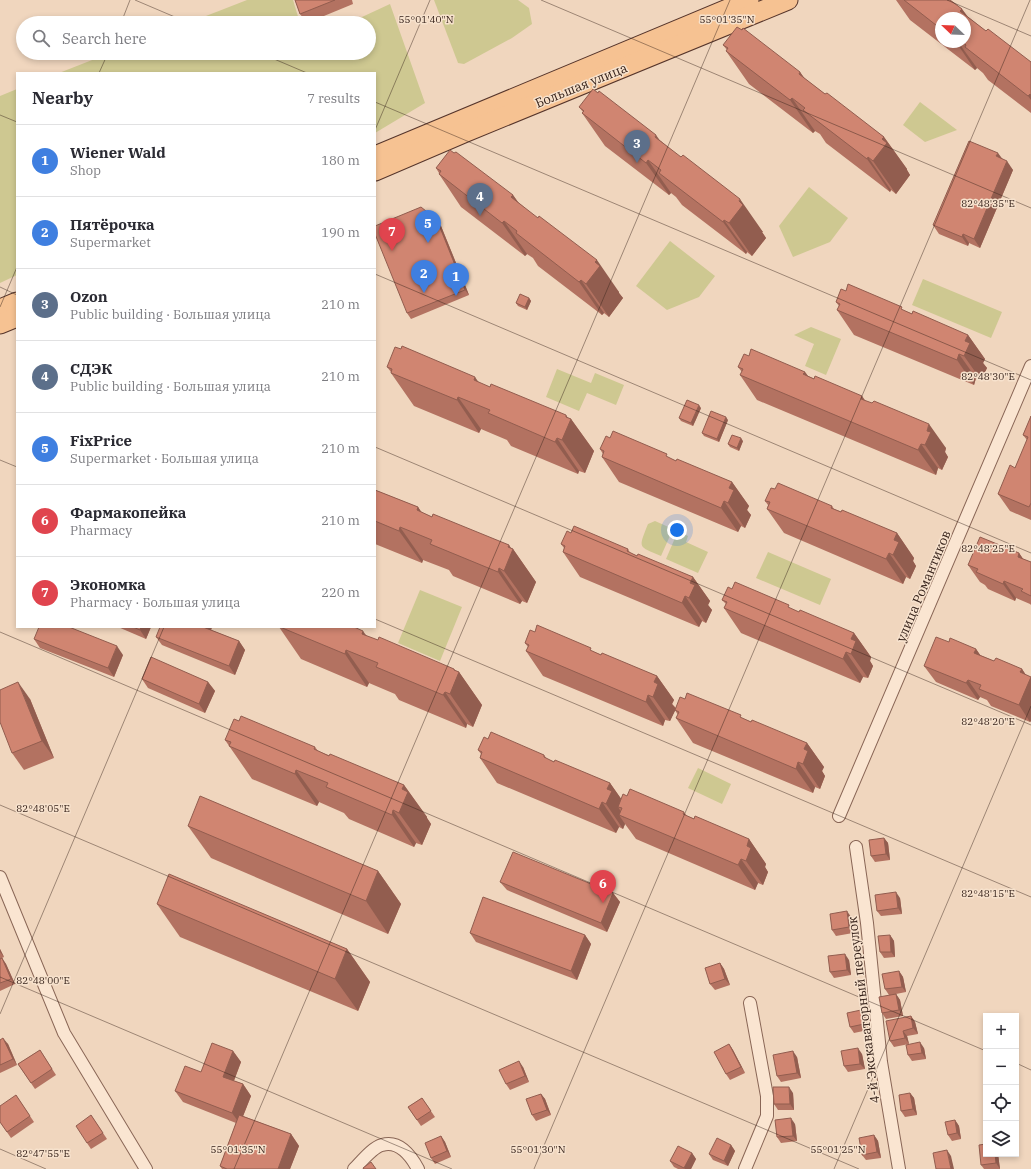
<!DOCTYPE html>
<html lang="en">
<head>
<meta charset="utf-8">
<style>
  body { margin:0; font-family:"IBM Plex Serif",serif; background:#f7f7f7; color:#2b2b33 }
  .controls { position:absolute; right:12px; bottom:12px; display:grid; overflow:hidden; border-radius:0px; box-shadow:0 2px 6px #0003 }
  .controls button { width:36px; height:36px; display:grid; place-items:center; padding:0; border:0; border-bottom:1px solid #e1e1e2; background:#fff; color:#2b2b33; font:20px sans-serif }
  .compass { position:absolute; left:935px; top:12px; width:36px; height:36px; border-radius:50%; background:#fff; box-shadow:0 2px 6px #0003; rotate:293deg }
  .you { position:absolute; left:677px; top:530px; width:14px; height:14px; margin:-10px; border:3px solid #fff; border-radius:50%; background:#1a73e8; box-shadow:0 0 0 6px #1a73e833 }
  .badge { display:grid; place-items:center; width:26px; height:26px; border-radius:50%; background:#9a233d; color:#fff; font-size:13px; font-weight:700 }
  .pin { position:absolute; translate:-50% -33px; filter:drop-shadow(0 1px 2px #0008) }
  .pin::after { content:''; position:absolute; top:21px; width:14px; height:12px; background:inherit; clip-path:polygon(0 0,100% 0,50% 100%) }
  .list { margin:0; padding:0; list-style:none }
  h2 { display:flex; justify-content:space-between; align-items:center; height:52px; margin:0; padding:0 16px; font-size:17px }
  h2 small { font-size:13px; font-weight:400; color:#7c7c81 }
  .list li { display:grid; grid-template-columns:26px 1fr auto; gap:12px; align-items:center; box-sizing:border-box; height:72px; padding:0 16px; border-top:1px solid #e1e1e2 }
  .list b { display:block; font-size:15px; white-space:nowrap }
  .list p { margin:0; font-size:13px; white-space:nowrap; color:#7c7c81 }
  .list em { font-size:13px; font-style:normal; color:#7c7c81 }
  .icon { flex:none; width:22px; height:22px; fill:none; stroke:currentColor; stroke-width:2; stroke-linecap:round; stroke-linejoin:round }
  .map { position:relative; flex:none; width:1031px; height:1169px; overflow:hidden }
  .search { position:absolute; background:#fff; box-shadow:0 2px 6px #0003; left:16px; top:16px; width:360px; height:44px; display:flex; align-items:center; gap:10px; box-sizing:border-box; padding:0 14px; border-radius:22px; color:#7c7c81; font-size:15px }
  .panel { position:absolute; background:#fff; box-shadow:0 2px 6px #0003; left:16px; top:72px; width:360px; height:556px; border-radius:0px }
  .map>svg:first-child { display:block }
  .green { fill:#cec891 }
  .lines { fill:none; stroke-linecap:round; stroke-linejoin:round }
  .street-casing { stroke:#896656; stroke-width:14 }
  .primary-casing { stroke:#56352b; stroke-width:21 }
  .street { stroke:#fae5d1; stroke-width:12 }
  .primary { stroke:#f6c292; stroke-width:19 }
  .wall { fill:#b37261; fill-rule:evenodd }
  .shaded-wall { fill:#925d4f }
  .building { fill:#d08571; stroke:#925d4f }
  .ticks { fill:none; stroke:#37231b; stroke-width:1; stroke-opacity:0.45 }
  .labels { text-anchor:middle; stroke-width:3; stroke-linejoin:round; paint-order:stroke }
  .street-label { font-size:13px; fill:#37231b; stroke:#f7e2cd }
  .ticks-label { font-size:10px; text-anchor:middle; fill:#37231b; stroke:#f7e2cd; stroke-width:3; stroke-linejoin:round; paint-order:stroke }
</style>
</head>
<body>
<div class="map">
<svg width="1031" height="1169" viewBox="0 0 1031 1169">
  <rect width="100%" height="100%" fill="#f0d6be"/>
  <g class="green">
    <path d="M247 0H293L300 23H188Z"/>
    <path d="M434 0H518L529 8 532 24 512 38 464 64 458 63Z"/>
    <path d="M390 4 425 103 375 133V73H59L110 53H369V23H349Z"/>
    <path d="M17 89V275L0 283V96Z"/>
    <path d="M920 102 957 130 925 142 903 125Z"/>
    <path d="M809 187 848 218 830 242 793 257 779 226Z"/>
    <path d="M670 241 715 276 699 297 667 310 636 286Z"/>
    <path d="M923 279 1002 312 991 338 912 305Z"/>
    <path d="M811 327 841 339 826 375 805 366 814 344 794 335Z"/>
    <path d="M557 369 591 383 595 373 624 385 616 405 587 393 579 411 546 397Z"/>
    <path d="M655 521 673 529 661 556C638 546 638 549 648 524Z"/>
    <path d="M678 531 688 536 686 542 708 552 698 573 666 559Z"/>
    <path d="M768 552 831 579 820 605 756 578Z"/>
    <path d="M420 590 462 607 440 661 398 643Z"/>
    <path d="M698 768 731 784 722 804 688 788Z"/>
  </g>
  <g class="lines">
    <defs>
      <g id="street">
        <path d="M839 816 1031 366"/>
        <path d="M856 847 867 923 881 1062 899 1169"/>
        <path d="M0 877 64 1033 146 1169"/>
        <path d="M354 1169C361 1162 373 1147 382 1145 399 1140 411 1156 418 1169"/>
        <path d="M745 1169 767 1116V1096L750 1003"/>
      </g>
      <g id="primary">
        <path d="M375 156 749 0"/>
        <path d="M375 171 466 132 788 0"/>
        <path d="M0 309 17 302"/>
        <path d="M0 324 17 317"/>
      </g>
    </defs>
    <use href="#street" class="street-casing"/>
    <use href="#primary" class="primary-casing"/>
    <use href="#street" class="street"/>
    <use href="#primary" class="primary"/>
  </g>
  <g class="wall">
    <path d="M295 0H352L353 4 307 23 300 14Z"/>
    <path d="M896 0H950L962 9 968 17 986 31 1031 62V113L988 80 983 73 977 68 975 70 910 20ZM941 18 965 42H941Z"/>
    <path d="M723 45 800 72 805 79 825 94 884 137 907 169V170L910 175 896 194 891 190 890 192 826 143 820 134 815 131 813 133 749 84 726 51 727 50Z"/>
    <path d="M579 107 661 141 763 232H762L766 238 752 256 747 252 746 254 682 205 676 197 671 193 669 195 605 146 582 113 583 112Z"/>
    <path d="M1002 159 1013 170 980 248 969 243 968 246 939 234 933 225Z"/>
    <path d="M436 168 513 195 518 202 619 292V293L623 298 609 317 604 313 602 315 538 266 533 258 527 254 525 256 461 207 439 174V173Z"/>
    <path d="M441 226 469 295 411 319 407 313Z"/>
    <path d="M846 291 905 311 968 335 985 359 983 363 987 368 981 380 976 378 974 385 854 335 837 310 839 306 836 302Z"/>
    <path d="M529 298 531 301 527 310 518 306 516 303Z"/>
    <path d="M749 356 805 372 808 376 866 401 946 448 945 452 948 457 942 470 938 468 936 475 757 400 740 375 742 372 738 367Z"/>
    <path d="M387 367 571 419 594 451 585 473 579 471 578 474 511 446 507 440 481 429 479 433 414 406 391 373V372Z"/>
    <path d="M701 408 693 426 681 421 679 418Z"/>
    <path d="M1031 416V520L1010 511 998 494 1015 468 1027 440 1023 435Z"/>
    <path d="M728 420 719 442 704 436 702 433Z"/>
    <path d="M610 438 669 458 732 482 749 506 747 510 751 515 745 528 741 526 738 532 619 482 602 457 603 454 600 449Z"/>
    <path d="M743 441 739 451 730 447 728 444Z"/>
    <path d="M775 489 832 506 834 509 897 533 914 558 913 561 916 566 910 579 906 577 903 584 784 533 767 509 768 505 765 501Z"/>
    <path d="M375 490 418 507 421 512 432 517 509 545 510 548 513 549 536 582 527 603 522 601 520 604 453 576 449 570 423 560 422 563 375 544Z"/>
    <path d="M571 533 628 549 630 553 693 577 710 601 708 605 712 610 706 623 702 621 699 627 580 577 563 552 564 548 561 544Z"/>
    <path d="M1019 553 1023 559 1031 562V605L1030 604 1016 598 1015 601 988 589 985 585 980 582 968 565Z"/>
    <path d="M732 589 791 609 854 633 871 657 870 661 873 666 868 678 863 677 860 683 741 633 724 608 726 604 722 600Z"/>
    <path d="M118 627H151L146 639Z"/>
    <path d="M212 627 211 630 239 641 245 650 235 675 162 645 156 637Z"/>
    <path d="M279 627H354L367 636 459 672 482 705 473 727 467 724 466 728 399 700 395 694 369 683 367 687 301 659Z"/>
    <path d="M535 632 594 652 657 676 674 700 672 704 676 708 685 699 744 719 807 743 824 767 822 771 825 776 820 789 815 787 813 793 693 743 676 718 678 715 675 710 670 721 665 720 663 726 543 676 526 651 528 647 525 643Z"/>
    <path d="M34 639 123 655 114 677 40 648Z"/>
    <path d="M949 642 976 649 980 655 994 661 1022 669 1026 675 1031 677V721L1030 722 991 706 987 700 980 697 978 700 936 682 924 666Z"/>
    <path d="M142 679 208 682 215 691 205 713 148 688Z"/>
    <path d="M30 699 54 758 24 770 12 753Z"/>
    <path d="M239 721 315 747 318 751 404 785 427 817V818L431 824 422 845 416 843 414 847 349 819 344 813 319 802 317 806 252 779 225 740Z"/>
    <path d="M488 739 544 755 547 759 610 783 621 799 627 796 684 812 687 816 749 839 766 864 765 867 768 872 763 885 758 883 755 890 636 839 625 824 623 829 619 827 616 833 497 783 480 758 481 754 478 750Z"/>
    <path d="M188 826 378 871 401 904 388 934 211 858Z"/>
    <path d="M884 838 888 843 890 860 875 862 871 856Z"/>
    <path d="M500 882 613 893 620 902 607 932 507 890Z"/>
    <path d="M900 898 902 914 881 916 877 911Z"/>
    <path d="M157 904 347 949 370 982 358 1011 180 937Z"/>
    <path d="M851 917 853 933 836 936 832 930Z"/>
    <path d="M470 933 585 935 591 944 577 980 476 942Z"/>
    <path d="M890 935 894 941 895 957 884 958 880 952Z"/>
    <path d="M0 949 4 957 2 958 6 964 15 984 0 991Z"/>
    <path d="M849 960 851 975 834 978 830 972Z"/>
    <path d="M720 963 724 969 730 985 715 990 710 984Z"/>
    <path d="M899 971 903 977 906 992 896 994 900 1000 903 1016 886 1019 882 1013 889 995 885 989Z"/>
    <path d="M861 1010 865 1016 868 1030 854 1033 850 1027Z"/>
    <path d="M911 1016 915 1022 918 1034 907 1036 909 1044 894 1047 890 1041Z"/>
    <path d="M0 1040 8 1044 17 1065 0 1073Z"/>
    <path d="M729 1044 733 1050 745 1073 730 1080 726 1074Z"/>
    <path d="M924 1048 926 1059 912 1061 908 1055Z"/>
    <path d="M40 1050 56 1075 35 1089 18 1064Z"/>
    <path d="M233 1051 241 1062 234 1081 243 1084 251 1096 243 1116 291 1134 299 1146 290 1169H222L220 1166 236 1123 183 1102 175 1091 201 1072Z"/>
    <path d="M862 1054 865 1069 848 1072 844 1066Z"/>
    <path d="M797 1057 801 1078 781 1082 777 1076Z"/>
    <path d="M523 1067 529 1082 510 1090 506 1084Z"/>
    <path d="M793 1093 794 1110H778L774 1104Z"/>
    <path d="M910 1093 914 1098 917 1115 905 1117 901 1111Z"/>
    <path d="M541 1094 545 1099 551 1115 536 1121 532 1115Z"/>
    <path d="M16 1095 34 1122 11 1138 0 1122Z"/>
    <path d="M422 1098 435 1117 421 1126 408 1107Z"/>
    <path d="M91 1115 107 1139 91 1149 87 1143Z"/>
    <path d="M955 1120 959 1126 961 1139 952 1141 948 1135Z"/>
    <path d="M795 1124 797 1141 781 1143 777 1137Z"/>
    <path d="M874 1135 878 1141 881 1158 866 1160 862 1155Z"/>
    <path d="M441 1136 445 1142 451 1157 435 1164 431 1158Z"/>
    <path d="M731 1145 735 1151 728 1166 713 1160 709 1154Z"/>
    <path d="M692 1153 696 1159 691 1169H678L674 1167 670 1161Z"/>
    <path d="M986 1154H998L1000 1169H984L981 1165Z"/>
  </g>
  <g class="shaded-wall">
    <path d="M962 9 985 42 960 11Z"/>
    <path d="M956 42H958L977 68 975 70Z"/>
    <path d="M800 72 823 105 799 74Z"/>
    <path d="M1030 94 1031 95V100L1028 96Z"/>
    <path d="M792 98 815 131 813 133 790 100Z"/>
    <path d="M656 135 679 167 655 137Z"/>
    <path d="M884 137 907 169V170L910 175 896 194 873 161 882 139Z"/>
    <path d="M998 153 1004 161 996 156Z"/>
    <path d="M868 157 891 190 890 192 867 159Z"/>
    <path d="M648 160 671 193 669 195 646 163Z"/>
    <path d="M1007 161 1013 170 980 248 974 239Z"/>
    <path d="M513 195 536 228 511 197Z"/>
    <path d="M740 199 763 232H762L766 238 752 256 729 223 739 201Z"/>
    <path d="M437 220 441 226 469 295 465 290Z"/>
    <path d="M724 220 747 252 746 254 723 222Z"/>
    <path d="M504 221 527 254 525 256 502 223Z"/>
    <path d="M963 234 969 243 968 246 962 237Z"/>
    <path d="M597 260 619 292V293L623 298 609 317 586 284 595 262Z"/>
    <path d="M581 280 604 313 602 315 579 282Z"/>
    <path d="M529 298 531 301 527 310 525 307Z"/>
    <path d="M968 335 985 359 983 363 987 368 981 380 964 356 965 341Z"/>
    <path d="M959 354 976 378 974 385 957 360Z"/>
    <path d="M805 372 822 396 803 374Z"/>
    <path d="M475 377 498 410 474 380Z"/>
    <path d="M862 396 879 420 861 399Z"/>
    <path d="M458 397 481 429 479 433 457 400Z"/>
    <path d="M699 405 701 408 693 426 691 423Z"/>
    <path d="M566 415 570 421 571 419 594 451 585 473 562 440Z"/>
    <path d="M726 417 728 420 719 442 717 439Z"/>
    <path d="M929 424 946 448 945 452 948 457 942 470 925 445 927 431Z"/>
    <path d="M557 438 579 471 578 474 555 442Z"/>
    <path d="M741 438 743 441 739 451 737 448Z"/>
    <path d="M921 444 938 468 936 475 918 450Z"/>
    <path d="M732 482 749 506 747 510 751 515 745 528 728 503 729 488Z"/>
    <path d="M724 501 741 526 738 532 721 508Z"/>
    <path d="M418 507 441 540 417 510Z"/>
    <path d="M400 527 423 560 422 563 399 531Z"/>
    <path d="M897 533 914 558 913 561 916 566 910 579 893 555 894 540Z"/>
    <path d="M509 545 513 551V549L536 582 527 603 504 571Z"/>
    <path d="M889 553 906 577 903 584 886 559Z"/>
    <path d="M1019 553 1031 570 1018 557Z"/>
    <path d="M499 568 522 601 520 604 498 572Z"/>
    <path d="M693 577 710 601 708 605 712 610 706 623 689 598 690 583Z"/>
    <path d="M1004 581 1016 598 1015 601 1003 584Z"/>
    <path d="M685 596 702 621 699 627 682 603Z"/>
    <path d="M141 627H151L146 639 140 630Z"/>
    <path d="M203 627H212L209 636Z"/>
    <path d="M363 631 386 663 362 634Z"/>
    <path d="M854 633 871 657 870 661 873 666 868 678 851 654V639Z"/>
    <path d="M239 641 245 650 235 675 229 666Z"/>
    <path d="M117 646 123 655 114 677 108 668Z"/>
    <path d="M976 649 988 666 974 653Z"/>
    <path d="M346 650 369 683 367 687 345 654Z"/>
    <path d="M846 652 863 677 860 683 843 659Z"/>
    <path d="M454 669 458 674 459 672 482 705 473 727 450 694Z"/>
    <path d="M1022 669 1029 680 1031 677V721L1030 722 1019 705 1020 672Z"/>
    <path d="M657 676 674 700 672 704 676 709 670 721 653 697 654 682Z"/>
    <path d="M968 680 980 697 978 700 966 683Z"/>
    <path d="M18 682 30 699 54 758 42 741Z"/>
    <path d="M208 682 215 691 205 713 199 704Z"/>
    <path d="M445 692 467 724 466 728 443 695Z"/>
    <path d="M648 695 665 720 663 726 646 702Z"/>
    <path d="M807 743 824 767 822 771 825 776 820 789 803 764 804 749Z"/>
    <path d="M798 762 815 787 813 793 796 769Z"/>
    <path d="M296 770 319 802 317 806 295 774Z"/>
    <path d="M610 783 627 807 622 808 618 807 625 818 619 815 625 824 623 829 606 804 607 789Z"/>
    <path d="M404 785 427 817V818L431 824 422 845 399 813 402 789Z"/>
    <path d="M602 802 619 827 616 833 599 809Z"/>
    <path d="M393 810 416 843 414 847 392 815Z"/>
    <path d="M884 838 888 843 890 860 886 854Z"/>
    <path d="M749 839 766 864 765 867 768 872 763 885 746 861 747 846Z"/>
    <path d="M741 859 758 883 755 890 738 865Z"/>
    <path d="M378 871 401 904 388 934 366 901Z"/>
    <path d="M896 892 900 898 902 914 898 908Z"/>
    <path d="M613 893 620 902 607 932 601 923Z"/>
    <path d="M847 911 851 917 853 933 849 927Z"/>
    <path d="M585 935 591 944 577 980 571 971Z"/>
    <path d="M890 935 894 941 895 957 891 952Z"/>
    <path d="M0 949 4 957 0 952Z"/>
    <path d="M347 949 370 982 358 1011 335 979Z"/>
    <path d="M845 954 849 960 851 975 847 970Z"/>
    <path d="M2 958 6 964 15 984 11 979Z"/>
    <path d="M720 963 724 969 730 985 725 979Z"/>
    <path d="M899 971 903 977 906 992 902 987Z"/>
    <path d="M896 994 900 1000 903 1016 899 1010Z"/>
    <path d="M861 1010 865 1016 868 1030 864 1024Z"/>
    <path d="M911 1016 915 1022 918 1034 913 1028Z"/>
    <path d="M903 1031 907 1036 909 1044 905 1038Z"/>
    <path d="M3 1038 8 1044 17 1065 13 1059Z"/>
    <path d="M920 1042 924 1048 926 1059 922 1053Z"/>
    <path d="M729 1044 733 1050 745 1073 741 1067Z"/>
    <path d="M858 1048 862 1054 865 1069 860 1064Z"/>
    <path d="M233 1051 241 1062 231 1088 223 1077Z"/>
    <path d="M793 1051 797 1057 801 1078 797 1073Z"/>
    <path d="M519 1061 523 1067 529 1082 525 1076Z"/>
    <path d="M243 1084 251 1096 240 1124 232 1113Z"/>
    <path d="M789 1087 793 1093 794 1110 790 1104Z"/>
    <path d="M910 1093 914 1098 917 1115 913 1109Z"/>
    <path d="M541 1094 545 1099 551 1115 547 1110Z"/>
    <path d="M791 1118 795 1124 797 1141 793 1136Z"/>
    <path d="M955 1120 959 1126 961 1139 957 1133Z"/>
    <path d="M291 1134 299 1146 290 1169H278Z"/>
    <path d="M874 1135 878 1141 881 1158 877 1152Z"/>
    <path d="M441 1136 445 1142 451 1157 447 1151Z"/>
    <path d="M731 1145 735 1151 728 1166 724 1161Z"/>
    <path d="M947 1150 951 1156 954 1169H951Z"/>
    <path d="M692 1153 696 1159 691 1169H685L684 1168Z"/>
    <path d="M995 1154H998L1000 1169 996 1163Z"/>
  </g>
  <g class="building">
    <path d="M295 0H335L300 14Z"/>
    <path d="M904 0H950L962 9 960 11 986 31 988 29 1031 62V95L1030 94 1028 96 965 47 966 45 963 42H965V18H941V29Z"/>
    <path d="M737 27 742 30 743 28 800 72 799 74 825 94 827 93 884 137 882 139 887 143 873 161 868 157 867 159 803 110 805 108 792 98 790 100 726 51 728 48 723 45Z"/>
    <path d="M593 89 598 93 599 91 656 135 655 137 681 157 683 155 740 199 739 201 743 205 729 223 724 220 723 222 659 173 661 170 648 160 646 163 582 113 584 111 579 107Z"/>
    <path d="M969 141 998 153 996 156 1007 161 974 239 963 234 962 237 933 225Z"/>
    <path d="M450 150 454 153 456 152 513 195 511 197 538 218 539 216 597 260 595 262 600 266 586 284 581 280 579 282 516 233 517 231 504 221 502 223 439 174 441 171 436 168Z"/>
    <path d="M421 207 437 220 465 290 407 313 375 234V226Z"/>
    <path d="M848 284 902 307 901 309 912 314 913 311 968 335 965 341 970 343 964 356 959 354 957 360 837 310 840 304 836 302 841 289 846 291Z"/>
    <path d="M520 294 529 298 525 307 516 303Z"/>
    <path d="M402 346 475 377 474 380 490 387 491 384 566 415V417L571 419 562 440 557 438 555 442 488 413 490 410 458 397 457 400 391 373 392 369 387 367 395 347 401 349Z"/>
    <path d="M751 349 805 372 803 374 814 379 815 376 862 396 861 399 872 403 874 401 929 424 927 431 931 432 925 445 921 444 918 450 740 375 743 369 738 367 744 354 749 356Z"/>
    <path d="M687 400 699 405 691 423 679 418Z"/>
    <path d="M711 411 726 417 717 439 702 433Z"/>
    <path d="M1031 416V503L1029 507 998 494 1010 465 1015 468 1028 437 1023 435Z"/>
    <path d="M613 431 667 454 666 456 676 461 677 459 732 482 729 488 734 490 728 503 724 501 721 508 602 457 604 451 600 449 606 436 610 438Z"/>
    <path d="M732 435 741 438 737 448 728 444Z"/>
    <path d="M778 483 832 506 831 508 841 512 842 510 897 533 894 540 899 542 893 555 889 553 886 559 767 509 770 502 765 501 771 488 775 489Z"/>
    <path d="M375 490 418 507 417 510 432 517 433 514 509 545 508 547 513 549 504 571 499 568 498 572 430 544 432 540 400 527 399 531 375 521Z"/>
    <path d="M574 526 628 549 627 551 637 556 638 554 693 577 690 583 695 585 689 598 685 596 682 603 563 552 565 546 561 544 567 531 571 533Z"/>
    <path d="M980 537 1019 553 1018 557 1031 562V596L1021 591 1023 589 1004 581 1003 584 976 572 978 569 968 565Z"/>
    <path d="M735 582 789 605 788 607 799 612 800 610 854 633 851 639 856 641 851 654 846 652 843 659 724 608 727 602 722 600 728 587 732 589Z"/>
    <path d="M537 625 591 648 590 650 601 655 602 653 657 676 654 682 658 684 653 697 648 695 646 702 526 651 529 645 525 643 530 630 535 632Z"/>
    <path d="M39 627H69L117 646 108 668 34 639Z"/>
    <path d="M133 627H141L140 630Z"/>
    <path d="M160 627H203L239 641 229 666 156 637Z"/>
    <path d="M280 627H354L363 631 362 634 378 640 379 637 454 669V670L459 672 450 694 445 692 443 695 376 667 378 663 346 650 345 654Z"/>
    <path d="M936 637 949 642 950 638 976 649 974 653 994 661 996 658 1022 669 1020 672 1031 677 1019 705 979 689 981 685 968 680 966 683 924 666Z"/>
    <path d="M151 657 208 682 199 704 142 679Z"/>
    <path d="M18 682 42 741 12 753 0 722V690Z"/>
    <path d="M687 693 741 715 740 717 751 722 752 720 807 743 804 749 808 751 803 764 798 762 796 769 676 718 679 712 675 710 680 697 685 699Z"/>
    <path d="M241 716 315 747 314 749 329 756 330 754 404 785 402 789 408 792 399 813 393 810 392 815 326 787 328 783 296 770 295 774 229 746 231 742 225 740 234 719 239 721Z"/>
    <path d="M491 732 544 755V757L554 762 555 760 610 783 607 789 612 791 606 804 602 802 599 809 480 758 482 752 478 750 484 737 488 739Z"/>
    <path d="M630 789 684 812 683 814 694 819 695 816 749 839 747 846 751 848 746 861 741 859 738 865 619 815 622 808 618 807 623 794 627 796Z"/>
    <path d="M200 796 378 871 366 901 188 826Z"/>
    <path d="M884 838 886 854 871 856 869 840Z"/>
    <path d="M513 852 613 893 601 923 500 882Z"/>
    <path d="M169 874 347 949 335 979 157 904Z"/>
    <path d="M896 892 898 908 877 911 875 895Z"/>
    <path d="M483 897 585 935 571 971 470 933Z"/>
    <path d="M847 911 849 927 832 930 830 914Z"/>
    <path d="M890 935 891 952H880L878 936Z"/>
    <path d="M845 954 847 970 830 972 828 956Z"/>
    <path d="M2 958 11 979 0 983V959Z"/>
    <path d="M720 963 725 979 710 984 705 968Z"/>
    <path d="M899 971 902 987 885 989 882 974Z"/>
    <path d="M896 994 899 1010 882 1013 879 997Z"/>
    <path d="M861 1010 864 1024 850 1027 847 1013Z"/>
    <path d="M911 1016 913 1028 903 1031 905 1038 890 1041 886 1021Z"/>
    <path d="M3 1038 13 1059 0 1065V1040Z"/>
    <path d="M920 1042 922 1053 908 1055 906 1045Z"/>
    <path d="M212 1043 233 1051 223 1077 243 1084 232 1113 175 1091 185 1066 201 1072Z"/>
    <path d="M729 1044 741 1067 726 1074 714 1052Z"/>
    <path d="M858 1048 860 1064 844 1066 841 1051Z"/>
    <path d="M40 1050 52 1069 31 1083 18 1064Z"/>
    <path d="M793 1051 797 1073 777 1076 773 1055Z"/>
    <path d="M519 1061 525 1076 506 1084 499 1070Z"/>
    <path d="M773 1087H789L790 1104H774Z"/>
    <path d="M910 1093 913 1109 901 1111 899 1095Z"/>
    <path d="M541 1094 547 1110 532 1115 526 1099Z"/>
    <path d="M16 1095 30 1116 7 1132 0 1122V1106Z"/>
    <path d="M422 1098 431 1111 417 1120 408 1107Z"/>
    <path d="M91 1115 103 1133 87 1143 76 1126Z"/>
    <path d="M239 1115 291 1134 278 1169H227L220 1166Z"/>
    <path d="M791 1118 793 1136 777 1137 775 1120Z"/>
    <path d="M955 1120 957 1133 948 1135 945 1122Z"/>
    <path d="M874 1135 877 1152 862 1155 859 1138Z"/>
    <path d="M441 1136 447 1151 431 1158 425 1143Z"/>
    <path d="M717 1138 731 1145 724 1161 709 1154Z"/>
    <path d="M986 1144V1154H995L996 1163 981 1165 979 1145Z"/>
    <path d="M678 1146 692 1153 684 1168 670 1161Z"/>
    <path d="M947 1150 951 1169H936L933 1153Z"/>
    <path d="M371 1162 376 1169H364L363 1168Z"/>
  </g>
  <path class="ticks" d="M135 0 189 23M541 0 1031 208M947 0 1031 36M121 23 130 0M260 53 307 73M99 73 108 53M375 102 1031 380M0 115 17 122M375 130 430 0M375 274 1031 553M0 287 17 295M0 307 17 267M375 447 1031 725M0 460 17 467M375 619 1031 897M0 632 986 1051M0 805 859 1169M0 977 452 1169M0 1014 164 627M1016 1063 1031 1070M0 1149 46 1169M234 1169 730 0M534 1169 1030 0M834 1169 1031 706"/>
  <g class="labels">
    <g class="street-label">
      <text transform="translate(581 85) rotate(-22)" y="5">Большая улица</text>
      <text transform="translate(923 586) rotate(-67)" y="5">улица Романтиков</text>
      <text transform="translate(863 1010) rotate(-97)" y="5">4-й Экскаваторный переулок</text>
    </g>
  </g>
  <g class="ticks-label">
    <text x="426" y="23">55°01'40"N</text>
    <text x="727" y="23">55°01'35"N</text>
    <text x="988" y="207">82°48'35"E</text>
    <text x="988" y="380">82°48'30"E</text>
    <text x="988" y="552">82°48'25"E</text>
    <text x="988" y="725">82°48'20"E</text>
    <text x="43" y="812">82°48'05"E</text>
    <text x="988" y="897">82°48'15"E</text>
    <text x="43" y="984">82°48'00"E</text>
    <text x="238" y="1153">55°01'35"N</text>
    <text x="538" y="1153">55°01'30"N</text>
    <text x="838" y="1153">55°01'25"N</text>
    <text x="43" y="1157">82°47'55"E</text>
  </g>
</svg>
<div class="controls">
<button>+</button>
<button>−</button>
<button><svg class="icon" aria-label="locate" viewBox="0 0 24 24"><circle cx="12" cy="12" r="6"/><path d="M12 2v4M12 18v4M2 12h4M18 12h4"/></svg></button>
<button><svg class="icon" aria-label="layers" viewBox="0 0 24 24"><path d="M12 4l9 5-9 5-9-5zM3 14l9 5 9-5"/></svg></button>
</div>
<svg class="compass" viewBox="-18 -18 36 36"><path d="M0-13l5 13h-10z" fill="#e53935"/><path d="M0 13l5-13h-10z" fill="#7c7c81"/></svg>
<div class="you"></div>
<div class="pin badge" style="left:456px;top:296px;background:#3f7fe0">1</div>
<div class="pin badge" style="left:424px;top:293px;background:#3f7fe0">2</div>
<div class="pin badge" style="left:637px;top:163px;background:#5c6f8a">3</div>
<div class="pin badge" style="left:480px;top:216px;background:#5c6f8a">4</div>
<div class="pin badge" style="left:428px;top:243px;background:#3f7fe0">5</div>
<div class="pin badge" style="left:603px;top:903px;background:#e0444e">6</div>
<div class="pin badge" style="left:392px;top:251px;background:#e0444e">7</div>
<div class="search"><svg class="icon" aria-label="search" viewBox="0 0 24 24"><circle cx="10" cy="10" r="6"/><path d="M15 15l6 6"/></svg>Search here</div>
<section class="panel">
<h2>Nearby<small>7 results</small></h2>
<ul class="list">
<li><span class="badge" style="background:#3f7fe0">1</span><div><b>Wiener Wald</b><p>Shop</p></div><em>180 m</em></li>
<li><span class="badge" style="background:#3f7fe0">2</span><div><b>Пятёрочка</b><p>Supermarket</p></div><em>190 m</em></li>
<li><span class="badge" style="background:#5c6f8a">3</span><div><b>Ozon</b><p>Public building · Большая улица</p></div><em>210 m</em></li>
<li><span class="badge" style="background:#5c6f8a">4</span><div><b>СДЭК</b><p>Public building · Большая улица</p></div><em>210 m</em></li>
<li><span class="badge" style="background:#3f7fe0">5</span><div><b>FixPrice</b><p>Supermarket · Большая улица</p></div><em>210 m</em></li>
<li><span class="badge" style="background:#e0444e">6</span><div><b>Фармакопейка</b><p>Pharmacy</p></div><em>210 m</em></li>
<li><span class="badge" style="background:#e0444e">7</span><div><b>Экономка</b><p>Pharmacy · Большая улица</p></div><em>220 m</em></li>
</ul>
</section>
</div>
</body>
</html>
